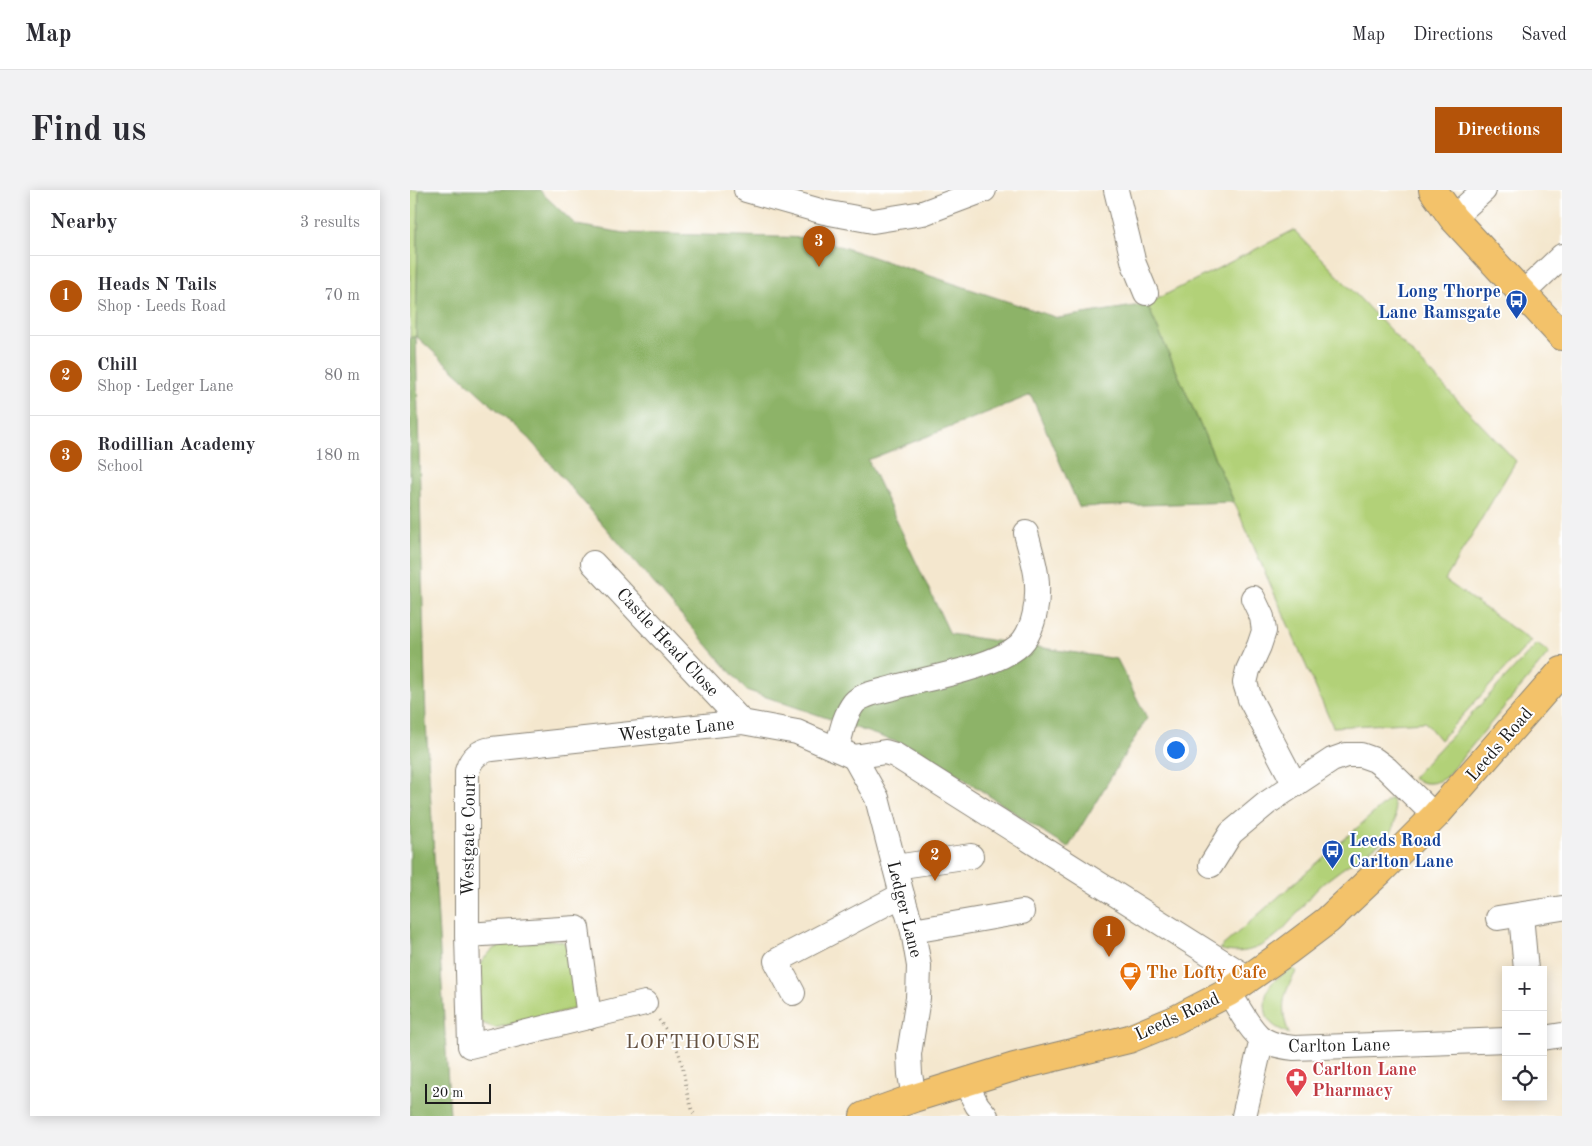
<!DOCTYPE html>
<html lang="en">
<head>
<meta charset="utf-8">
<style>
  body { margin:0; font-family:"Old Standard TT",serif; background:#f2f2f3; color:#2b2b33 }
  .controls { position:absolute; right:15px; bottom:15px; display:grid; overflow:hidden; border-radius:0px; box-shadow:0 2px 12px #0003 }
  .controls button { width:45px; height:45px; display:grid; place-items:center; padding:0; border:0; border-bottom:1px solid #e1e1e2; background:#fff; color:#2b2b33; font:25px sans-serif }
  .scale { position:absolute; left:15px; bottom:12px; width:66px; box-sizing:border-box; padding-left:5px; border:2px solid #1c1c1c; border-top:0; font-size:14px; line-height:18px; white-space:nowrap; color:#1c1c1c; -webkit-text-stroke:4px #fff; paint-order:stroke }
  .you { position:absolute; left:765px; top:559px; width:18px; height:18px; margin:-12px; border:4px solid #fff; border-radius:50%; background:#1a73e8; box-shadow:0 0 0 8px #1a73e833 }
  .badge { display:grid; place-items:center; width:32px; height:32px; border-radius:50%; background:#b45309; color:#fff; font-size:16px; font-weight:700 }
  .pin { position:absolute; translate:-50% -41px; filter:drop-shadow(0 1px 2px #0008) }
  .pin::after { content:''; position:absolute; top:26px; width:18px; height:15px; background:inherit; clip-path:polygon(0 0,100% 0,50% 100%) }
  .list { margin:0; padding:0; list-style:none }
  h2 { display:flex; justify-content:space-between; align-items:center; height:65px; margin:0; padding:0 20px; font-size:21px }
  h2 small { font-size:16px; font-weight:400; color:#7c7c81 }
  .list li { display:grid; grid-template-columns:32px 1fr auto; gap:15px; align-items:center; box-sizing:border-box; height:80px; padding:0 20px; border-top:1px solid #e1e1e2 }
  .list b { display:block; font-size:19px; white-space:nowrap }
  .list p { margin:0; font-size:16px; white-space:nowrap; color:#7c7c81 }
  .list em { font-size:16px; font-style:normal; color:#7c7c81 }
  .icon { flex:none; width:28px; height:28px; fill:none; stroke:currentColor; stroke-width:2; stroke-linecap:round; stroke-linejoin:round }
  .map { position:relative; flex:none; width:1152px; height:926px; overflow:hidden; border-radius:0px }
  header { display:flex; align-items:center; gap:30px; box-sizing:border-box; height:70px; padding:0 25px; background:#fff; border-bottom:1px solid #e1e1e2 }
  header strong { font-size:24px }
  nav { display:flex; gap:28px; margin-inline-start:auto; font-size:18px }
  .intro { display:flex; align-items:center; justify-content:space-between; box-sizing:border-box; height:120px; padding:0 30px }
  h1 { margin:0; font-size:35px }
  .button { padding:12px 22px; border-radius:0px; background:#b45309; color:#fff; font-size:18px; font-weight:700 }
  main { display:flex; gap:30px; padding:0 30px }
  aside { flex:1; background:#fff; border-radius:0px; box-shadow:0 2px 12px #0003 }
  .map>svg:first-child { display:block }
  .green { fill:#b2d178; stroke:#67764a }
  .forest { fill:#8db368; stroke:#546842 }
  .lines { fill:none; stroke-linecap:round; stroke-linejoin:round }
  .minor-casing { stroke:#888275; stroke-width:26 }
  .major-casing { stroke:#888275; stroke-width:30 }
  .path { stroke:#888275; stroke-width:3; stroke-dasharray:1 4; stroke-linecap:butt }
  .minor { stroke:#fff; stroke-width:24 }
  .major { stroke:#f3c26a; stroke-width:28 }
  .labels { text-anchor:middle; stroke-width:4; stroke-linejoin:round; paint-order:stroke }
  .transit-label { font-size:18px; font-weight:bold; fill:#164399; stroke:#fff; text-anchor:end }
  .street-label { font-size:18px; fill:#1c1c1c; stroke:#fff }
  .food-label { font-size:18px; font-weight:bold; fill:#c56008; stroke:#fff; text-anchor:start }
  .health-label { font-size:18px; font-weight:bold; fill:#be3a42; stroke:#fff; text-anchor:start }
  .quarter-label { font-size:20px; letter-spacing:1px; fill:#635040; stroke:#fff }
</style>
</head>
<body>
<header>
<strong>Map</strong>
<nav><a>Map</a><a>Directions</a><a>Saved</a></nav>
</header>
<div class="intro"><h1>Find us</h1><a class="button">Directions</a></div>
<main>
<aside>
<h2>Nearby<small>3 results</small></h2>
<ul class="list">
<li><span class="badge">1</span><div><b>Heads N Tails</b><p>Shop · Leeds Road</p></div><em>70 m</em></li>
<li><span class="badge">2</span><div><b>Chill</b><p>Shop · Ledger Lane</p></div><em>80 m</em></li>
<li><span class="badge">3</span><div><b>Rodillian Academy</b><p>School</p></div><em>180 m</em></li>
</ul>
</aside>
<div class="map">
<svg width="1152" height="926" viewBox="0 0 1152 926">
  <rect width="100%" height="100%" fill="#fff"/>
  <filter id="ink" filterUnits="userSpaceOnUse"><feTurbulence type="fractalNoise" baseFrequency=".02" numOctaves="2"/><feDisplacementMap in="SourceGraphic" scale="10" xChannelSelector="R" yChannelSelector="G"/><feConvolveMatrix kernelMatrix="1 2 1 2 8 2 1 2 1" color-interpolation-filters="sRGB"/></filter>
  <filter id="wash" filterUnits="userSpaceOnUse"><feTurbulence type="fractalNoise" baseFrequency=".0096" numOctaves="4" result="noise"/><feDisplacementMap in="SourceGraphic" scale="20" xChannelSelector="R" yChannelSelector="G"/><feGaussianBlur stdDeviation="1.12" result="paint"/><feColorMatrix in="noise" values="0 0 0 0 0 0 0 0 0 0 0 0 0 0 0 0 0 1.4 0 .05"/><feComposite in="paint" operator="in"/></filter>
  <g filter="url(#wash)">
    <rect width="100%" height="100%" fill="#f4e7ce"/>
    <g class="green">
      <path d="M0 0H9L6 146 0 148Z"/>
      <path d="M884 40 1106 271 1035 390 1121 451 1030 550 1015 532 923 537 737 114Z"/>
      <path d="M1127 454 1139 463 1036 587C1024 595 1014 595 1002 588Z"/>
      <path d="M981 608C988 623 987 635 976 649 956 663 935 676 916 691 900 704 891 720 877 735 860 755 835 768 809 759Z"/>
      <path d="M141 750 152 751 160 758 167 815 163 819 85 838 74 834 70 830 67 783 72 771 81 761 91 755Z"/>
      <path d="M883 778 886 782C872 806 870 818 879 844 874 841 866 838 862 834 852 824 853 801 864 791 869 786 877 782 883 778Z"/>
    </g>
    <path class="forest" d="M9 0H130L134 5 166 35 215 43 405 48 648 128 737 114 824 312 669 317 621 205 458 270 540 444 707 469 737 528 658 658 510 560 336 500 119 249 6 146 16 533 40 926H0V148L6 146Z"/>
  </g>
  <g filter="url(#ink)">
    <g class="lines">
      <defs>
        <g id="minor">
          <path d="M336 0 414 22 463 31 513 23 574 0"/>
          <path d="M706 0 724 74 736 103"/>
          <path d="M1043 28 1074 0"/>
          <path d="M1113 103 1152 66"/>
          <path d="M183 373 332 532"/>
          <path d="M843 408 852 427 854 441 849 456 838 480 835 493 840 509 885 595"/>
          <path d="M427 559C431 544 434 526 444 513 453 503 474 501 486 497 517 488 595 476 614 450 624 436 628 413 627 395 627 378 620 360 616 343"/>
          <path d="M444 567 475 562 485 565 838 788"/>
          <path d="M444 567 467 608 492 705 503 741 509 776 508 808 499 864 500 884 504 908"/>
          <path d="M801 675 821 643 857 613 922 570 936 565H951L965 570 977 579 1025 626"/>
          <path d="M485 677 561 666"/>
          <path d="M1111 725 1116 780"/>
          <path d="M1088 728 1152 718"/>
          <path d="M503 741 612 722"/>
          <path d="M57 745 167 738 179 827"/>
          <path d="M819 802C827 815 841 843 854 850 863 855 874 857 884 858L1096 850"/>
          <path d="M383 803 366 771 492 705"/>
          <path d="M235 813 60 856 57 745V581C61 568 68 561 82 559L332 532 387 542 444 567"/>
          <path d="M1133 848 1152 845"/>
          <path d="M555 892 567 915 576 926"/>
          <path d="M834 926 852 849"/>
        </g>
        <g id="major">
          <path d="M1023 0 1043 28 1152 146"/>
          <path d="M454 926 504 908 604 877 719 849 765 830 819 802 877 761 918 730 971 680 1025 626 1152 481"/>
        </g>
      </defs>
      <use href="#minor" class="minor-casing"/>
      <use href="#major" class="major-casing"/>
      <path class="path" d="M249 830C256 840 265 852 269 864 276 885 275 906 285 926"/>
      <use href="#minor" class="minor"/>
      <use href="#major" class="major"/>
    </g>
  </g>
  <defs>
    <symbol id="bus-pin" viewBox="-11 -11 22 30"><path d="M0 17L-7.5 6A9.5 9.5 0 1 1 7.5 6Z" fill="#1a4fb4" stroke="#fff"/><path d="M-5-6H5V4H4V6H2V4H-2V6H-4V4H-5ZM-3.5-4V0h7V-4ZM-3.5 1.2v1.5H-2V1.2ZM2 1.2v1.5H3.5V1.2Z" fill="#fff"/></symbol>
    <symbol id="cafe-pin" viewBox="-11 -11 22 30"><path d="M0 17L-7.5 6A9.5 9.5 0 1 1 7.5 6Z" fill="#e8710a" stroke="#fff"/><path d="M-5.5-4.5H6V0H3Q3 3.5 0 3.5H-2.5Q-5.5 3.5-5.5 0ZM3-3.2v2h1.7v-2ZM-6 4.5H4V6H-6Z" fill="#fff"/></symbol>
    <symbol id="pharmacy-pin" viewBox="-11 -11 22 30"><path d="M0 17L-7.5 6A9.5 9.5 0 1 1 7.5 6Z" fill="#e0444e" stroke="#fff"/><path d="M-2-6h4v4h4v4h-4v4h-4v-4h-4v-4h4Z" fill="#fff"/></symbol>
  </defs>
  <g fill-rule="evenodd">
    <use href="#bus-pin" x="1094" y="98" width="25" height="34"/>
    <use href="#bus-pin" x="910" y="648" width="25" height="34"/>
    <use href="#cafe-pin" x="708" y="770" width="25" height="34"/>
    <use href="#pharmacy-pin" x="874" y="876" width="25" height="34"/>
  </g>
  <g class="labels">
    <g class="transit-label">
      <text x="1091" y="107">Long Thorpe<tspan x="1091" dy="21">Lane Ramsgate</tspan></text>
      <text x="939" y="656" text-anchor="start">Leeds Road<tspan x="939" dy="21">Carlton Lane</tspan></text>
    </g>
    <g class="street-label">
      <text transform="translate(258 452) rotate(47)" y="6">Castle Head Close</text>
      <text transform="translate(266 539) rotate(-6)" y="6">Westgate Lane</text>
      <text transform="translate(1089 554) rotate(-49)" y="6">Leeds Road</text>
      <text transform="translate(58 645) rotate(-89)" y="6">Westgate Court</text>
      <text transform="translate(495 719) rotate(76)" y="6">Ledger Lane</text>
      <text transform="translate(767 826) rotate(-25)" y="6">Leeds Road</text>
      <text transform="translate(929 855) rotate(-1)" y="6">Carlton Lane</text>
    </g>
    <g class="food-label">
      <text x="736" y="788">The Lofty Cafe</text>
    </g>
    <g class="health-label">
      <text x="902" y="885">Carlton Lane<tspan x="902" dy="21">Pharmacy</tspan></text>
    </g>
    <g class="quarter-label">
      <text x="283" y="858">LOFTHOUSE</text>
    </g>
  </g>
</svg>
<div class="controls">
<button>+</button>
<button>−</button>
<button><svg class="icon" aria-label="locate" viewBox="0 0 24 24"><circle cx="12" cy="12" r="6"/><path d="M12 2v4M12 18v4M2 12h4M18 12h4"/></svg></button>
</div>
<div class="scale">20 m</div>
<div class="you"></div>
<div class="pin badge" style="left:699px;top:767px">1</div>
<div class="pin badge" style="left:525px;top:691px">2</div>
<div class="pin badge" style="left:409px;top:77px">3</div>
</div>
</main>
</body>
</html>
